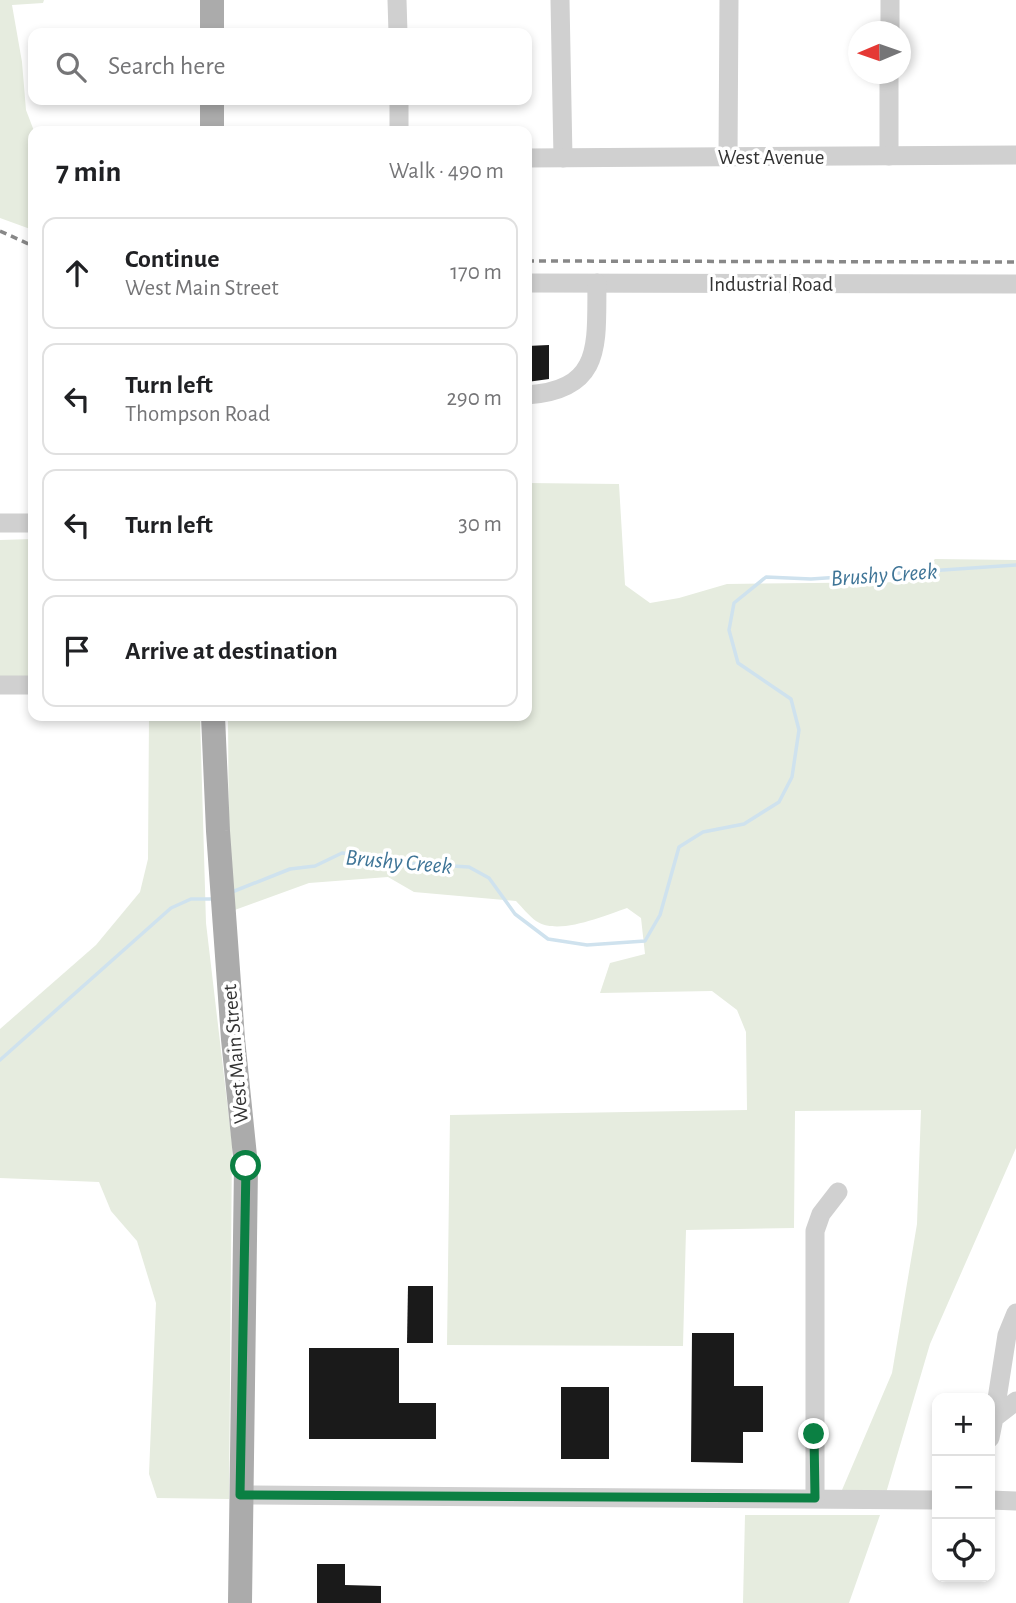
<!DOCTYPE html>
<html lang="en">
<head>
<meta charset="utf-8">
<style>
  body { margin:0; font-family:"Alegreya Sans",sans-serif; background:#f6f6f6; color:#202124 }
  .controls { position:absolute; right:21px; bottom:21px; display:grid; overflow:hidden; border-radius:14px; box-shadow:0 4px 10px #0003 }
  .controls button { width:63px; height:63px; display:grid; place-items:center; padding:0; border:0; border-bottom:2px solid #e0e0e0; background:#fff; color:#202124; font:35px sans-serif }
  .compass { position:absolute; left:848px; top:21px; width:63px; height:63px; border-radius:50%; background:#fff; box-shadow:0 4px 10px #0003; rotate:268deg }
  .stop { position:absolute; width:21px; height:21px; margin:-16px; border:5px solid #0b8043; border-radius:50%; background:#fff }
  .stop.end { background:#0b8043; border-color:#fff; box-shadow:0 2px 7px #0008 }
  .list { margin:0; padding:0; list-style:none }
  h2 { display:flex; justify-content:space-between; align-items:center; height:91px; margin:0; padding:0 28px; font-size:30px }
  h2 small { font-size:23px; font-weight:400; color:#757577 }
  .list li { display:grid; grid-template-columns:46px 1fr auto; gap:21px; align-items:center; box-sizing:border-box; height:112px; margin:0 14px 14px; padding:0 14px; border:2px solid #e0e0e0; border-radius:14px }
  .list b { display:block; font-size:26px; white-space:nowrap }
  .list p { margin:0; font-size:23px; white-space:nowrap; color:#757577 }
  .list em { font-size:23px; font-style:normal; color:#757577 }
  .icon { flex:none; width:38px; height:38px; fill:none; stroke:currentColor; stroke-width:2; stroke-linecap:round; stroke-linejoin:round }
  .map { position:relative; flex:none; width:1016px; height:1603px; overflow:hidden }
  .search { position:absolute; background:#fff; box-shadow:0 4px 10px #0003; left:28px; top:28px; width:504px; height:77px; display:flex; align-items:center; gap:18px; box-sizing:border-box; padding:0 24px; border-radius:14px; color:#757577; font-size:26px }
  .panel { position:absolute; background:#fff; box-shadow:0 4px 10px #0003; left:28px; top:126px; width:504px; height:595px; border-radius:14px }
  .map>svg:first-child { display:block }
  .green { fill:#e6ecdf }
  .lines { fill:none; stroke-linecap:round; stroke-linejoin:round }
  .stream { stroke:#cfe2ee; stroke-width:3.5 }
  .building { fill:#1a1a1a }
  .minor { stroke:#d0d0d0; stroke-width:19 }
  .major { stroke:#ababab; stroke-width:24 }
  .rail { stroke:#888; stroke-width:3.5; stroke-dasharray:7 5; stroke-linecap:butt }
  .route { stroke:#0b8043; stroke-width:9 }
  .labels { text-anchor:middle; stroke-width:7; stroke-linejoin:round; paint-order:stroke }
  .street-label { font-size:21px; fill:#333; stroke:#fff }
  .water-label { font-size:23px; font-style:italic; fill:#3f7597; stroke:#fff }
</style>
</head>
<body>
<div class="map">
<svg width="1016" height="1603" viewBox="0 0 1016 1603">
  <rect width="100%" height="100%" fill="#fff"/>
  <g class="green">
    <path d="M0 0H44L43 3 12 5 22 62 26 110 34 131 33 230 0 218Z"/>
    <path d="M527 483 619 484 625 585 650 603 679 598 727 584 911 582 935 559 1016 560V1148L930 1344 886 1493 842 1490 892 1373 917 1224 921 1110 795 1111 794 1228 686 1230 683 1346 447 1345 450 1115 747 1110 746 1032 737 1010 712 991 600 993 610 963 645 954 641 918 627 908C603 916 558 936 536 921 529 916 522 907 516 901L414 892 388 877 309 883 232 911 229 863 228 716H527Z"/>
    <path d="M33 539V685H0V540Z"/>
    <path d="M149 716H200L206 923 232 1144 229 1499 157 1498 149 1474 156 1303 137 1241 111 1211 99 1182 0 1178V1029L96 945 140 892 148 859Z"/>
    <path d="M745 1515H880L849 1603H743Z"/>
  </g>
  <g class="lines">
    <g class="stream">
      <path d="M232 892 290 869 315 866 342 853 376 856 402 863 469 867 489 878 515 914 548 939 587 945 645 941 660 915 679 847 703 832 744 824 779 802 792 777 799 730 791 699 738 663 729 630 734 603 766 577 811 579 1016 565"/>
      <path d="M0 1060 171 908 191 899H211"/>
    </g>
  </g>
  <g class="building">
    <path d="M549 345V379L527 382V346Z"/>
    <path d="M408 1286H433V1343H407Z"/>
    <path d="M692 1333H734V1386H763V1432H743V1463L691 1462Z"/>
    <path d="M309 1348H399V1403H436V1439H309Z"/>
    <rect x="561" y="1387" width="48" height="72"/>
    <path d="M317 1564H345V1585L381 1586V1603H317Z"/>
  </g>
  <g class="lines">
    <g class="minor">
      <path d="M397 0 398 33"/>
      <path d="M560 0 563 158"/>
      <path d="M890 32V0"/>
      <path d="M399 100V131"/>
      <path d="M889 156V74"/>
      <path d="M728 157 729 0"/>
      <path d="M527 158 1016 155"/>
      <path d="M527 283 1016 284"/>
      <path d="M527 395C604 390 596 343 597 283"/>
      <path d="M0 523H33"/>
      <path d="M0 685H33"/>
      <path d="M994 1418 1007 1335 1016 1313"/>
      <path d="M990 1438 994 1418 1016 1401"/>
      <path d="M240 1495 937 1500"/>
      <path d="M815 1498V1231L821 1214 838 1192"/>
      <path d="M990 1500 1016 1501"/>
    </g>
    <g class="major">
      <path d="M212 33V0"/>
      <path d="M212 131V100"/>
      <path d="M213 716 218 831 233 1039 246 1166 240 1603"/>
    </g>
    <g class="rail">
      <path d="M0 231 33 246"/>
      <path d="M527 261 1016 262"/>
    </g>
  </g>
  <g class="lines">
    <path class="route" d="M246 1166 240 1495 815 1498 814 1434"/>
  </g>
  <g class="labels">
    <g class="street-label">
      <text x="771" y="164">West Avenue</text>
      <text x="771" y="291">Industrial Road</text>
      <text transform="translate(235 1054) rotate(-95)" y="7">West Main Street</text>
    </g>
    <g class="water-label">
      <text transform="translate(884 574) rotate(-4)" y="8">Brushy Creek</text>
      <text transform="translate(399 861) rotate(5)" y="8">Brushy Creek</text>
    </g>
  </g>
</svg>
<div class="controls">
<button>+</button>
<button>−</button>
<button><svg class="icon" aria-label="locate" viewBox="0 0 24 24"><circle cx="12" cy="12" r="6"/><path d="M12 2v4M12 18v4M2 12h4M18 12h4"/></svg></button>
</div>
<svg class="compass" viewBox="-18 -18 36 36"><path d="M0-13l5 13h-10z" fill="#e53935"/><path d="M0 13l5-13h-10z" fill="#757577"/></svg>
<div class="stop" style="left:246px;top:1166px"></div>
<div class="stop end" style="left:814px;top:1434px"></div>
<div class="search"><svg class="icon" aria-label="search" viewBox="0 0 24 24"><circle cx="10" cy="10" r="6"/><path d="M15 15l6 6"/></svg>Search here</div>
<section class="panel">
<h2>7 min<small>Walk · 490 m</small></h2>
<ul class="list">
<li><svg class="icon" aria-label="ahead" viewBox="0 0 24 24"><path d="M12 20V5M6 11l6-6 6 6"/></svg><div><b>Continue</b><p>West Main Street</p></div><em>170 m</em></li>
<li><svg class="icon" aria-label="left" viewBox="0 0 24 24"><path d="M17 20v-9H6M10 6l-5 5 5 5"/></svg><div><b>Turn left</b><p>Thompson Road</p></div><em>290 m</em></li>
<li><svg class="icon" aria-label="left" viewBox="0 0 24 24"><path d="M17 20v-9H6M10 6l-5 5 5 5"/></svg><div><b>Turn left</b></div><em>30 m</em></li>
<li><svg class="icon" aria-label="arrive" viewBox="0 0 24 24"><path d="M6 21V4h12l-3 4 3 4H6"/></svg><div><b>Arrive at destination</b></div></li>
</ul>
</section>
</div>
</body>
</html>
